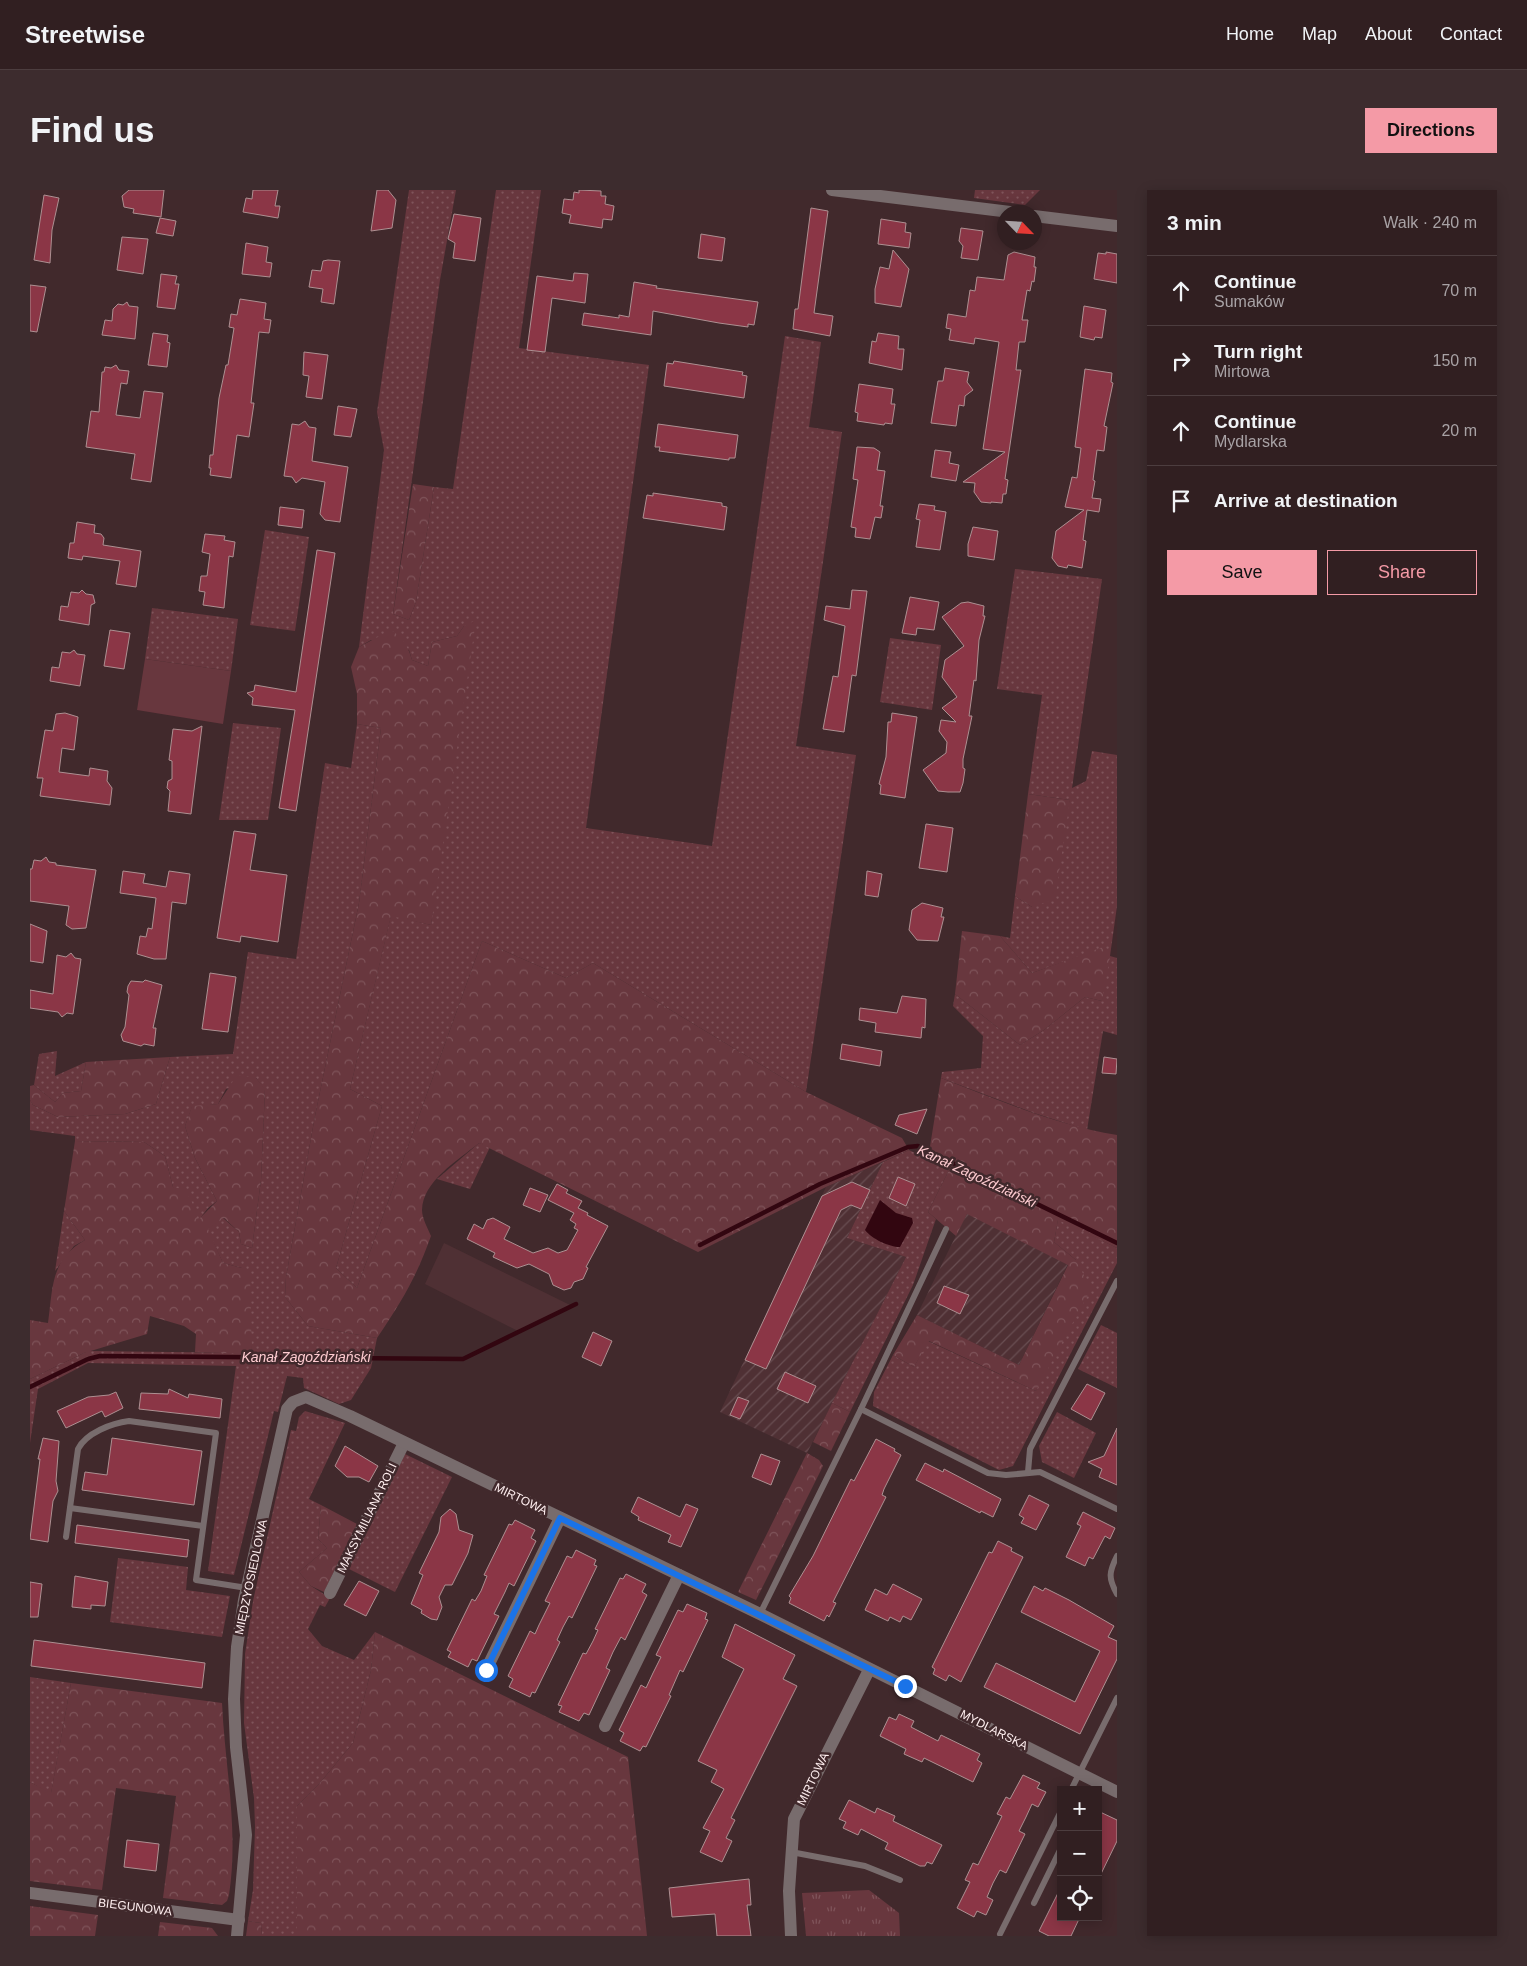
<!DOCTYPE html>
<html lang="en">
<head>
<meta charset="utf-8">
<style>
  body { margin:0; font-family:Arial,sans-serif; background:#3d2c2e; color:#f1f3f6 }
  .controls { position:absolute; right:15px; bottom:15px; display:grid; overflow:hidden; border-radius:0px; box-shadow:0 2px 12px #0003 }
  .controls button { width:45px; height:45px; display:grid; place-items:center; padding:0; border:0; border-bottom:1px solid #4c3d3f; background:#311f21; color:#f1f3f6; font:25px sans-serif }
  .compass { position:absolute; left:967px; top:15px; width:45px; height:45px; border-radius:50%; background:#311f21; box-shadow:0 2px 12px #0003; rotate:115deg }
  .stop { position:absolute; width:15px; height:15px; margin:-11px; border:4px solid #1a73e8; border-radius:50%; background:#fff }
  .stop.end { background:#1a73e8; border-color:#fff; box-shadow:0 1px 5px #0008 }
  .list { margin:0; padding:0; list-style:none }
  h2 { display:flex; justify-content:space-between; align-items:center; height:65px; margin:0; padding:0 20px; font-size:21px }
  h2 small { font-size:16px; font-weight:400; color:#a8a2a5 }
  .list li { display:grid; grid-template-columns:32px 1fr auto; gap:15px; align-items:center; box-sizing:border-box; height:70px; padding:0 20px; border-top:1px solid #4c3d3f }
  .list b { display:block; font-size:19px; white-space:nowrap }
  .list p { margin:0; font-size:16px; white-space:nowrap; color:#a8a2a5 }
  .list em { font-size:16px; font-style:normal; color:#a8a2a5 }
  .actions { display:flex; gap:10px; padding:15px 20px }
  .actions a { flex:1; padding:11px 0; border:1px solid #f49aa6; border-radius:0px; text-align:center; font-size:18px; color:#f49aa6 }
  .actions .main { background:#f49aa6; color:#111 }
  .icon { flex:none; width:28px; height:28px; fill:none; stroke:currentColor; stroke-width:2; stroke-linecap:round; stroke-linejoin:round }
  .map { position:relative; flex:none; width:1087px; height:1746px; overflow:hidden; border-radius:0px }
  header { display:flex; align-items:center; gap:30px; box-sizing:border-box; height:70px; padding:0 25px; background:#311f21; border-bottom:1px solid #4c3d3f }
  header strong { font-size:24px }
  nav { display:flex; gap:28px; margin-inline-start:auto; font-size:18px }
  .intro { display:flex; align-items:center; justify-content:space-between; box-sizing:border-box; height:120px; padding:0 30px }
  h1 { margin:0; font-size:35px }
  .button { padding:12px 22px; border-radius:0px; background:#f49aa6; color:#111; font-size:18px; font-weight:700 }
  main { display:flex; gap:30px; padding:0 30px }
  aside { flex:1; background:#311f21; border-radius:0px; box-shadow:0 2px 12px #0003 }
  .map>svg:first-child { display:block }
  .built { fill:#4f3034 }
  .industrial { fill:url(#industrial-furrows) }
  .grass { fill:url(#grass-dots) }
  .forest { fill:url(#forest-crowns) }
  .park { fill:url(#park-tufts) }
  .pitch { fill:#68373e }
  .water { fill:#320610 }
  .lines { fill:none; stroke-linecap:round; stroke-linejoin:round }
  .stream { stroke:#320610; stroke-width:4.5 }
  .building { fill:#8b3646; stroke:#ad9092 }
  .service { stroke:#786c6d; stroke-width:6 }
  .minor { stroke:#786c6d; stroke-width:12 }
  .route { stroke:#1a73e8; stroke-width:6 }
  .labels { text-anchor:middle; stroke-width:5; stroke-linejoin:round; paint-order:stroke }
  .street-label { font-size:12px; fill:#feeeef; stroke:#41292c }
  .water-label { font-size:14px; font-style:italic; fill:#fecbd0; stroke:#41292c }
</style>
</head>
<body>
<header>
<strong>Streetwise</strong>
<nav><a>Home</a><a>Map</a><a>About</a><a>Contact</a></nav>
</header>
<div class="intro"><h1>Find us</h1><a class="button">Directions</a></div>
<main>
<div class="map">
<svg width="1087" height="1746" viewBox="0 0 1087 1746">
  <defs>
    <pattern id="industrial-furrows" width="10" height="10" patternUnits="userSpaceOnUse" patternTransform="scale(1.25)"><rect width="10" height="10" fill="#4f3034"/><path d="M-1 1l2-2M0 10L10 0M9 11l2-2" fill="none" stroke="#694e52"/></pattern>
    <pattern id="grass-dots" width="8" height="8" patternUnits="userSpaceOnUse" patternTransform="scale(1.25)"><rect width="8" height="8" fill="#68373e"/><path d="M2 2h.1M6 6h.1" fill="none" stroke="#7f545a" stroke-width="1.8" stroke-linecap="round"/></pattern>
    <pattern id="forest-crowns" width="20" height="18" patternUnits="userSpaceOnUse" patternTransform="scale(1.25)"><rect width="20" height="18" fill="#68373e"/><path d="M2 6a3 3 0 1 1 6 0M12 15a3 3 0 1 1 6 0" fill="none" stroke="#7f545a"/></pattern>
    <pattern id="park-tufts" width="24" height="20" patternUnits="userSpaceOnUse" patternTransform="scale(1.25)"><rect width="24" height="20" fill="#68373e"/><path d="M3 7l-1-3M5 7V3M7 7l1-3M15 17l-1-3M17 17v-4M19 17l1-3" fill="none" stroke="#7f545a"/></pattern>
  </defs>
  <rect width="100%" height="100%" fill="#41292c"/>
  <path class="built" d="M414 1053 540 1115 488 1141 395 1094Z"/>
  <g class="industrial">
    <path d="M853 972 817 1048 876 1067 777 1263 690 1222 796 997Z"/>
    <path d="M937 1023 1038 1074 989 1175 887 1125Z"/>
  </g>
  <g class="grass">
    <path d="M379 0H426L410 90 363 424 379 430 386 412 404 297 423 299 466 0H511L489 158 619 175 556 638 682 656 755 146 791 152 779 237 812 242 766 556 826 565 776 902 563 773 536 788 452 751 327 1098 306 1078 352 916 320 899 361 725 401 735 434 436 427 446 402 452 398 476 382 470 379 460 341 450 329 457 354 260 347 222Z"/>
    <path d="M945 0H1010L995 15 944 8Z"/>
    <path d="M235 340 279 347 265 441 220 435Z"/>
    <path d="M985 379 1072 389 1042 598 1056 591 1062 561 1087 565V716L1080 766 1087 768V845L1073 841 1057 940 1004 923 911 888 912 882 951 878 953 846 923 816 925 804 990 855 1014 840 1055 807 1072 811 1073 758 1002 783 970 746 980 748 985 706 1002 717 1040 610 998 604 1012 505 967 499Z"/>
    <path d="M122 418 208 429 201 481 115 469Z"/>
    <path d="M860 448 911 455 902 520 850 512Z"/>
    <path d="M203 533 251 538 238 630H189Z"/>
    <path d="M327 534 351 538 329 713 285 926 256 1087 255 1107 278 1136 347 1148 341 1178 321 1210 309 1214 274 1198 273 1188 257 1186 248 1222 244 1221 204 1385 178 1381 206 1176 58 1173 8 1199 0 1253V1189L58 1161 222 1163 212 1078 193 1073 177 1039 193 1028 209 1042 211 1054 222 1058 231 990 235 900 226 888 196 899 188 914 162 917 155 936 165 968 187 1011 178 1018 168 1031 143 997 135 966 114 952 45 951V946L0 940V910L3 915 28 927 95 924 126 914 140 867 203 864 218 762 266 769 295 573 321 578Z"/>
    <path d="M27 861 25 886 56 872 51 901 33 903 25 912 4 895 9 864Z"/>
    <path d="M449 953 460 957 440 999 407 989Z"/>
    <path d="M879 960 919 980 898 1022 906 1029 883 1095 820 1222 802 1213 876 1067 817 1048 853 972Z"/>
    <path d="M34 1021 55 1050 44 1056 25 1081Z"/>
    <path d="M1028 1029 1087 1058V1073L983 1276 969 1280 843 1216 844 1202 863 1165 884 1177 898 1151 1006 1201 1046 1070 1024 1052Z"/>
    <path d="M1071 1135 1087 1143V1198L1048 1179Z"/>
    <path d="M275 1221 315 1233 279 1309 291 1315 288 1349 297 1358 269 1382 281 1396 300 1408 295 1417 290 1415 278 1439 292 1456 324 1470 345 1442 341 1480 323 1553 289 1594 267 1616V1746H232L231 1733 218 1731 223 1700 225 1637 224 1608 214 1533 215 1464 223 1411 261 1240 266 1241 269 1227Z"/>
    <path d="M1027 1222 1066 1243 1044 1288 1012 1272 1009 1256Z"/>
    <path d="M375 1264 422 1287 365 1402 317 1378Z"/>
    <path d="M88 1368 158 1377 156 1400 200 1406 192 1447 80 1432Z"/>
    <path d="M0 1487 41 1493 21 1604 0 1592Z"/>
  </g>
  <g class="forest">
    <path d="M383 294 404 297 386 412 379 430 363 424Z"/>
    <path d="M446 430 401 735 361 726 320 899 352 916 306 1078 327 1098 452 751 536 788 563 773 776 902 872 948 879 960 796 997 668 1062 449 953C427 971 393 991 392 1020 392 1028 398 1039 401 1046 386 1088 372 1111 347 1148L278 1136 255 1107 256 1087 285 926 329 713 351 538 327 534V504L321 477 329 457 361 440C373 448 378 456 382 470L398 476 402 452 427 446 434 436Z"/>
    <path d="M998 604 1040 610 1025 709 1002 717 985 706Z"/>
    <path d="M932 741 970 746 1002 783 1073 757 1080 767 1072 811 1055 807 1014 840 990 855 925 804Z"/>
    <path d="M140 867 126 914 95 924 28 927 3 915 0 910V896L4 895 25 912 33 903 51 901 56 872Z"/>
    <path d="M207 885 226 888 235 899 231 990 222 1058 211 1054 209 1042 194 1028 178 1039 193 1073 212 1078 220 1086 222 1164 165 1162 166 1144 154 1136 120 1126 117 1144 54 1163 0 1189V1130L18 1133C23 1098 20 1070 55 1050L34 1021 45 951 114 952 135 966 143 997 155 1000 165 1018 168 1030 187 1011 165 968 155 936 162 916 188 914Z"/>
    <path d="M911 888C969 910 1026 935 1087 945V1058L1028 1030 1024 1052 1046 1070 1061 1099 1006 1201 899 1151 884 1177 863 1165 887 1125 989 1175 1038 1075 937 1024 926 1046 898 1022 919 980 898 969Z"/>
    <path d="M802 1213 820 1222 801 1261 783 1252Z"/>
    <path d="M777 1263 789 1270 793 1276 726 1410 708 1402Z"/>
    <path d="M291 1315 327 1334 294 1402 281 1396 269 1382 297 1358 288 1349Z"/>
    <path d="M345 1442 598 1567 617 1746H267V1616L289 1594 323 1553 341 1480Z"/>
    <path d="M41 1493 192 1513C195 1578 209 1640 199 1705L197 1711 192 1715 133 1708 146 1606 86 1598 72 1700 0 1691V1592L21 1603Z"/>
    <path d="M0 1716 68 1725 65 1746H0Z"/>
    <path d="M218 1731 231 1733 232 1746H216Z"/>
    <path d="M130 1732 182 1738 188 1746H128Z"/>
  </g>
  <path class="park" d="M839 1700 869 1723 870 1746H776L772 1703Z"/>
  <path class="pitch" d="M115 469 201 481 193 534 107 520Z"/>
  <path class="water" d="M850 1010 866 1023 882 1028 883 1033 870 1057C859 1057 842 1049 835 1040Z"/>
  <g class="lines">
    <g class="stream">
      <path d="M670 1055 790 994 878 957 888 956 1087 1053"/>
      <path d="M0 1197 58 1169 70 1166 433 1169 546 1114"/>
    </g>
  </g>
  <g class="building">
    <path d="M99 0H134L131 27 103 23 104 19 94 17 92 6Z"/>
    <path d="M223 0H248L245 16H250L248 28 213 22 216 8 222 9Z"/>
    <path d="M347 0H358L366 10 362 38 341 41Z"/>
    <path d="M549 0 571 1V6H576L575 14 584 16 582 30 573 29 572 38 539 33 541 25 532 23 534 9 543 10 544 2 549 3Z"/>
    <path d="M14 5 29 8 22 40 20 73 4 70Z"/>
    <path d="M781 18 798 21 784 123 803 126 800 146 763 139 765 119H768Z"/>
    <path d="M424 24 451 28 445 71 423 68 425 53 418 49Z"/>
    <path d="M130 28 146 31 143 46 126 43Z"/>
    <path d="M851 29 876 33 875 42 881 43 879 58 848 54Z"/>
    <path d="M931 38 953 41 948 70 931 68 933 56 929 51Z"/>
    <path d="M671 44 695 48 692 71 668 68Z"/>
    <path d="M92 47 118 49 113 84 87 80Z"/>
    <path d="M216 53 238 57 236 72 242 73 240 87 212 84Z"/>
    <path d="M863 60 879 79 871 117 845 113V99L850 77 859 79Z"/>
    <path d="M984 62 1005 67 1004 77H1006L1004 92 1002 91 1000 101 997 100 992 130H998L995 152H989L986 180H991L975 289 978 290 976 304H973L972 313 961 312V313L951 312 944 302 945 293 933 292 975 262 953 259 969 152 945 148 944 154 919 150 921 139 916 138 918 124 936 127 940 100 945 101 947 87 974 90 978 65Z"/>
    <path d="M1076 62 1087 64V93L1064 89 1068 63 1076 64Z"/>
    <path d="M298 70 310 71 304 114 291 112 293 99 279 97 282 80 291 81 293 71Z"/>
    <path d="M544 83 558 84 555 113 522 108 515 162 497 160 507 86 543 91Z"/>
    <path d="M131 84 147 86 145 94H149L145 119 127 117Z"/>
    <path d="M604 92 627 96 626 98 728 112 724 135 718 134V137L689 133 623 121 621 145 552 135 554 123 589 128V125L599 127Z"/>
    <path d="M0 95 16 97 7 142 0 141Z"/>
    <path d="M210 109 236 113 234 129 241 130 239 143 229 142 221 213H224L219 247 207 245 201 288 180 285 181 278H179L180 265H183L189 208 196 175H198L204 138 199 137 201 124 207 125Z"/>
    <path d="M97 112 99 116 108 117 105 149 72 145 75 130 82 131 83 119 88 114 93 115Z"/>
    <path d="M1054 116 1076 120 1072 148 1065 147 1064 150 1050 147Z"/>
    <path d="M123 143 138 145 137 152 140 153 137 177 118 175Z"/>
    <path d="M848 143 869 146 868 159H874L872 180 839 173 842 151 846 152Z"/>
    <path d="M274 162 298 165 292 209 276 207 279 186 273 185Z"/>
    <path d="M644 171 713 182 712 185 717 186 714 208 634 196 637 173 643 174Z"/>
    <path d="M86 175 89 180 99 181 97 194 91 193 86 225 110 228 114 201 133 203 121 292 101 289 105 264 56 257 61 221 69 222 72 182H74L75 177 81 178Z"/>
    <path d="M915 178 939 182 937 192 943 200 935 206 934 216 929 215 926 236 901 233 908 191H913Z"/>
    <path d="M1055 179 1082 183 1081 192 1083 193 1074 236 1077 237 1074 261 1067 260 1063 290 1065 291 1062 308 1071 309 1069 322 1057 320 1053 350 1056 351 1052 378 1038 375 1037 378 1028 376 1022 368 1026 341 1054 320 1035 317 1042 287 1047 288 1051 258 1045 257Z"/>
    <path d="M829 194 863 199 861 214H865L862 234 855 233 854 235 827 231 828 223 825 222Z"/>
    <path d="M308 216 327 219 321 247 304 245Z"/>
    <path d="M275 231 279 237 286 238 282 271 318 277 310 332 295 330 290 324 295 292 272 288 266 293 262 287 254 286 262 234 269 235Z"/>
    <path d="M628 234 708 245 705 268H699V270L629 261 630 257H625Z"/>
    <path d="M827 257 844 258 850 262 847 280 855 281 850 316H853L851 328 845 327 840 349 825 347 826 338 821 337 828 290 823 289Z"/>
    <path d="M905 260 921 262 919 273 929 275 926 291 901 287Z"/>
    <path d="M623 303 692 313V316L697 317 694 340 613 328 617 305 623 306Z"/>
    <path d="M889 314 905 316 904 320 916 322 910 360 886 357 890 330 886 329Z"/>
    <path d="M250 317 274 320 272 338 248 335Z"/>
    <path d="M47 332 65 335 64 343 71 344 74 348 73 355 111 361 106 397 86 394 90 371 53 366 52 370 38 368 40 353H44Z"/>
    <path d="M943 337 968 341 964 370 938 366V354Z"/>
    <path d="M175 344 195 346 194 350 205 352 203 367 199 366 194 418 173 415 175 402 169 401 171 386H177L180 364 172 362Z"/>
    <path d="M287 360 305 363 266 621 249 618 265 520 222 515 223 508 217 503 224 501 225 495 266 502Z"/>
    <path d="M52 400 56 404 63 405 65 413 61 415 59 435 29 430 31 416 38 417 41 402 49 403Z"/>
    <path d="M822 400 837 401 826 486 822 485 814 542 793 539 803 486 808 487 815 436 794 430 796 416 820 419Z"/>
    <path d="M880 407 909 412 904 440 887 438 886 445 872 443Z"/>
    <path d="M938 412 954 416 953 426H955L949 450 946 491 944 490 939 526H942L933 569V578L935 579 933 593 930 602H918L908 601 893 580 916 563 917 552 909 541 911 530 926 532 912 518 927 507 912 487 915 470 934 456 912 427 931 413Z"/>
    <path d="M80 440 100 443 94 479 74 476Z"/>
    <path d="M44 460 47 464 55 465 50 496 20 491 22 477 29 478 32 462 40 463Z"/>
    <path d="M35 523 48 527 44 560 32 558 29 582 59 586 60 578 78 581 77 591 82 598 80 615 10 606 13 588H7L15 540 23 541 26 524Z"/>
    <path d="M862 523 887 527 875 608 850 604 851 595 849 594 856 567 858 532H861Z"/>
    <path d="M172 536 161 624 138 621 140 601 137 598 138 591 142 589V571L139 570 143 539 162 541Z"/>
    <path d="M896 634 923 638 917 682 889 678Z"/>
    <path d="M204 641 226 644 220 680 257 685 248 752 211 746 210 752 187 748Z"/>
    <path d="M16 667 19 672 26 673V675L66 680 56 738 42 739 36 735 39 716 0 711V679H2L4 670 11 671Z"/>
    <path d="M93 681 115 684 113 693 136 697 139 681 160 684 156 714 142 712 136 769H124L107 764 110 746 116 747 118 738 122 739 126 708 90 703Z"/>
    <path d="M837 681 852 684 848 707 835 705Z"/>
    <path d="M892 713 913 718 911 727H914L908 751 887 750 879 740 882 720Z"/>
    <path d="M0 734 17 741 13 773 0 771Z"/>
    <path d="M41 763 45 768 51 769 43 824 37 823 32 827 28 822 0 818V800L23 804 27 765 36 767Z"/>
    <path d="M180 783 206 787 198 842 172 839Z"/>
    <path d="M115 790 132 795 123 838H126L124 856 114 854 111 856 93 851 91 845 95 837 99 805 97 802 98 796 101 791 113 792Z"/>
    <path d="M872 806 896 809 895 838 892 837 891 848 845 842 846 833 829 830 830 818 867 823Z"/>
    <path d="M812 854 852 861 850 876 810 869Z"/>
    <path d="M1074 867 1087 869 1086 884 1072 883Z"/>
    <path d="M897 919 887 944 865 935 869 925Z"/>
    <path d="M868 987 885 994 876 1016 859 1008Z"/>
    <path d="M822 992 840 1000 831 1019 821 1015 811 1020 736 1179 715 1170 792 1006Z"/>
    <path d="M527 994 538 1000 536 1003 552 1011 548 1018 558 1023 557 1025 578 1036 556 1077 558 1078 553 1089 544 1092 541 1098 534 1100 523 1095 519 1084 499 1074 487 1078 463 1067 465 1063 437 1049 444 1034 453 1039 457 1030 463 1028 480 1037 474 1049 503 1063 518 1058 528 1063 537 1060 548 1040 544 1038 546 1034 540 1030 544 1023 518 1010Z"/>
    <path d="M500 998 518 1005 510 1022 493 1015Z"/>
    <path d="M914 1096 939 1105 930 1124 907 1113Z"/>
    <path d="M563 1142 582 1151 571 1176 552 1167Z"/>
    <path d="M755 1182 786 1196 778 1213 747 1199Z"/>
    <path d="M1057 1194 1075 1203 1061 1230 1041 1219Z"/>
    <path d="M139 1199 158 1208 159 1204 192 1209 190 1228 109 1219 111 1203 138 1204Z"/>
    <path d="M86 1202 93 1218 75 1227 72 1221 36 1238 27 1221 58 1207 79 1205Z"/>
    <path d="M708 1207 719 1211 710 1229 700 1225Z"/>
    <path d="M1087 1238V1295L1069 1287 1072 1279 1058 1272 1074 1266Z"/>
    <path d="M13 1248 29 1251 26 1291 28 1301 23 1311 18 1352 0 1349 10 1269H8Z"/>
    <path d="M82 1248 172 1261 164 1315 52 1300 55 1282 77 1285Z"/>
    <path d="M846 1249 865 1259 864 1261 871 1265 854 1299 852 1305 856 1307 803 1412 806 1413 799 1427 797 1425 794 1431 759 1413 761 1408 759 1406 783 1366 821 1289 824 1291Z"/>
    <path d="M315 1256 348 1276 339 1292 329 1287H317L305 1276Z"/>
    <path d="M731 1264 750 1271 741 1295 722 1287Z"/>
    <path d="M895 1273 913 1282 914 1279 971 1309 963 1327 951 1321 950 1323 886 1290Z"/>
    <path d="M999 1305 1019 1315 1006 1340 991 1333 994 1328 989 1325Z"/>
    <path d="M608 1307 650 1327 656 1314 668 1319 651 1357 638 1352 641 1345 608 1330 609 1327 601 1322Z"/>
    <path d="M420 1319 426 1324 429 1340 443 1345 438 1363 422 1395H415L409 1407 412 1417 407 1430 401 1429 391 1423 392 1420 381 1414 393 1385 389 1383 409 1342 411 1327Z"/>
    <path d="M1053 1322 1085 1338 1080 1349 1075 1346 1063 1369 1059 1367 1055 1376 1036 1367 1051 1336 1047 1334Z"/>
    <path d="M485 1330 505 1340 501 1348 506 1351 484 1396 479 1393 475 1402 464 1424 469 1426 447 1471 442 1469 438 1477 418 1467 421 1462 417 1460 442 1409 445 1411 451 1401 457 1386 454 1385 479 1334 482 1335Z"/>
    <path d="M47 1335 159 1350 157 1367 45 1353Z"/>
    <path d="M968 1351 982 1358 981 1361 993 1367 931 1492 919 1485 916 1491 903 1484 905 1479 902 1477 959 1362 962 1363Z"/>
    <path d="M546 1360 566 1370 564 1375 567 1376 542 1428 539 1426 533 1437 527 1450 530 1452 505 1503 502 1502 500 1507 479 1497 483 1489 478 1486 500 1441 505 1444 509 1435 520 1413 515 1411 537 1366 542 1368Z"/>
    <path d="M596 1384 616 1394 612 1402 617 1405 595 1450 591 1447 583 1462 576 1478 580 1480 559 1525 554 1523 549 1531 529 1522 532 1516 528 1515 553 1463 556 1464 563 1451 568 1440 565 1439 590 1388 593 1389Z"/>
    <path d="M45 1386 78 1392 75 1416 61 1415V1419L42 1417Z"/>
    <path d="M329 1391 349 1401 336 1426 314 1415Z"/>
    <path d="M0 1392 12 1394 8 1427H0Z"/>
    <path d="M863 1394 892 1409 881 1430 873 1426 870 1432 860 1427 858 1431 835 1420 845 1399 857 1405Z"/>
    <path d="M1004 1396 1013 1401 1015 1398 1039 1410 1084 1436 1078 1447 1087 1451V1469L1050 1544 954 1497 966 1473 1045 1512 1070 1461 991 1422Z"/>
    <path d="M657 1414 677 1423 675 1429 678 1430 653 1482 650 1480 639 1505 641 1506 616 1557 613 1556 610 1561 590 1551 594 1543 589 1540 611 1495 616 1498 623 1483 631 1467 626 1465 648 1420 653 1422Z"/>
    <path d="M705 1434 765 1465 753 1489 767 1496 701 1628 705 1630 696 1648 702 1651 692 1672 670 1662 680 1641 673 1638 694 1599 681 1592 687 1580 668 1571 714 1479 692 1467Z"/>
    <path d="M4 1450 175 1473 172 1498 1 1476Z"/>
    <path d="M869 1524 884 1531 881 1537 908 1551 911 1545 950 1564 947 1570 952 1573 943 1592 894 1568 892 1572 874 1564 876 1559 850 1546 859 1527 866 1530Z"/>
    <path d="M993 1585 1010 1593 1007 1598 1016 1602 1008 1617 1002 1614 996 1627 989 1641 995 1644 976 1683 970 1680 963 1693 957 1707 963 1710 956 1725 947 1721 944 1727 927 1718 940 1692 935 1690 943 1673 948 1675 972 1626 967 1624 976 1607 980 1609Z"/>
    <path d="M819 1610 845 1623 847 1618 865 1626 863 1631 912 1655 902 1674 897 1672 895 1676H890L855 1659 858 1653 831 1639 828 1645 813 1638 816 1632 809 1629Z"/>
    <path d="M1068 1621 1087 1630V1651L1068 1690Z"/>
    <path d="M97 1650 129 1654 126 1681 94 1677Z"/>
    <path d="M719 1689 721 1715H717L721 1746H687L685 1724 642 1727 639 1698Z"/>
    <path d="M1031 1697V1727H1050L1041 1746H1019L1009 1741Z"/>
  </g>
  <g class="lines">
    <g class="service">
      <path d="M831 1219 958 1283 976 1285 1010 1282 1087 1319"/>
      <path d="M998 1282 1000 1259 1087 1091"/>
      <path d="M40 1318 173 1336"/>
      <path d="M36 1347 48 1259C56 1243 82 1233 99 1231L186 1243 166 1390 217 1398"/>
      <path d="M1087 1366C1079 1382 1078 1388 1087 1404"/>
      <path d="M730 1424 831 1219 916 1039"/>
      <path d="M1041 1600 1087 1508"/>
      <path d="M761 1662 835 1676 870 1690"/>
      <path d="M1004 1713 1031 1658"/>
      <path d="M970 1744 1031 1621"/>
    </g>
    <g class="minor">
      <path d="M802 0 980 22"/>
      <path d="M1004 26 1087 36"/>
      <path d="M300 1403 374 1253"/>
      <path d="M456 1480 530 1328"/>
      <path d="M575 1536 649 1385"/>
      <path d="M0 1703 209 1730"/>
      <path d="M207 1746 216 1645 206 1557 204 1509 207 1457 214 1410 257 1219 263 1212 276 1207 320 1226 730 1424 1087 1602"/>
      <path d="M761 1746 759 1701 764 1629 839 1480"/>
    </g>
  </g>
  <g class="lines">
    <path class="route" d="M456 1480 530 1328 875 1496"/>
  </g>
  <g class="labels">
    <g class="street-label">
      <text transform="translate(491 1309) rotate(26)" y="4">MIRTOWA</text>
      <text transform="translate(337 1328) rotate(-64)" y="4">MAKSYMILIANA ROLI</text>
      <text transform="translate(221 1387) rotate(-78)" y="4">MIĘDZYOSIEDLOWA</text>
      <text transform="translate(964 1540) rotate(27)" y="4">MYDLARSKA</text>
      <text transform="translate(783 1589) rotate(-64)" y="4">MIRTOWA</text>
      <text transform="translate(105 1717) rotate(7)" y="4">BIEGUNOWA</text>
    </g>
    <g class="water-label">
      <text transform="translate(947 986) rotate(25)" y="5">Kanał Zagoździański</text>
      <text x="276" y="1172">Kanał Zagoździański</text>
    </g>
  </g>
</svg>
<div class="controls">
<button>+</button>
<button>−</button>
<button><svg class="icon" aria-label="locate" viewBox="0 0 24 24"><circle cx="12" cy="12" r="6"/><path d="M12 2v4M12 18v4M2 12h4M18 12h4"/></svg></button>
</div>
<svg class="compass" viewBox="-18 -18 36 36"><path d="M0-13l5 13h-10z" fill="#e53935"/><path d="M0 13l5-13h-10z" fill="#a8a2a5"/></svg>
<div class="stop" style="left:456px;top:1480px"></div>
<div class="stop end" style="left:875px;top:1496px"></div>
</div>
<aside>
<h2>3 min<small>Walk · 240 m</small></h2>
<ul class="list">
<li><svg class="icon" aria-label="ahead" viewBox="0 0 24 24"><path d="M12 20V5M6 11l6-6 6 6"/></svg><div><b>Continue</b><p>Sumaków</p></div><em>70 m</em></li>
<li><svg class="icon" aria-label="right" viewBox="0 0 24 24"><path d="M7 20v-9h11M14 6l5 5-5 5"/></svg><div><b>Turn right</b><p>Mirtowa</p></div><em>150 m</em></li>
<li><svg class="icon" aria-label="ahead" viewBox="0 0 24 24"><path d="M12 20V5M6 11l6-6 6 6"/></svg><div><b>Continue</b><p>Mydlarska</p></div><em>20 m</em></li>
<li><svg class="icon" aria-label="arrive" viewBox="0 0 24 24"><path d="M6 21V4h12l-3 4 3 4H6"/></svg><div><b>Arrive at destination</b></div></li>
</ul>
<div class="actions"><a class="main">Save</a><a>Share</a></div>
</aside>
</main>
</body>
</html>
